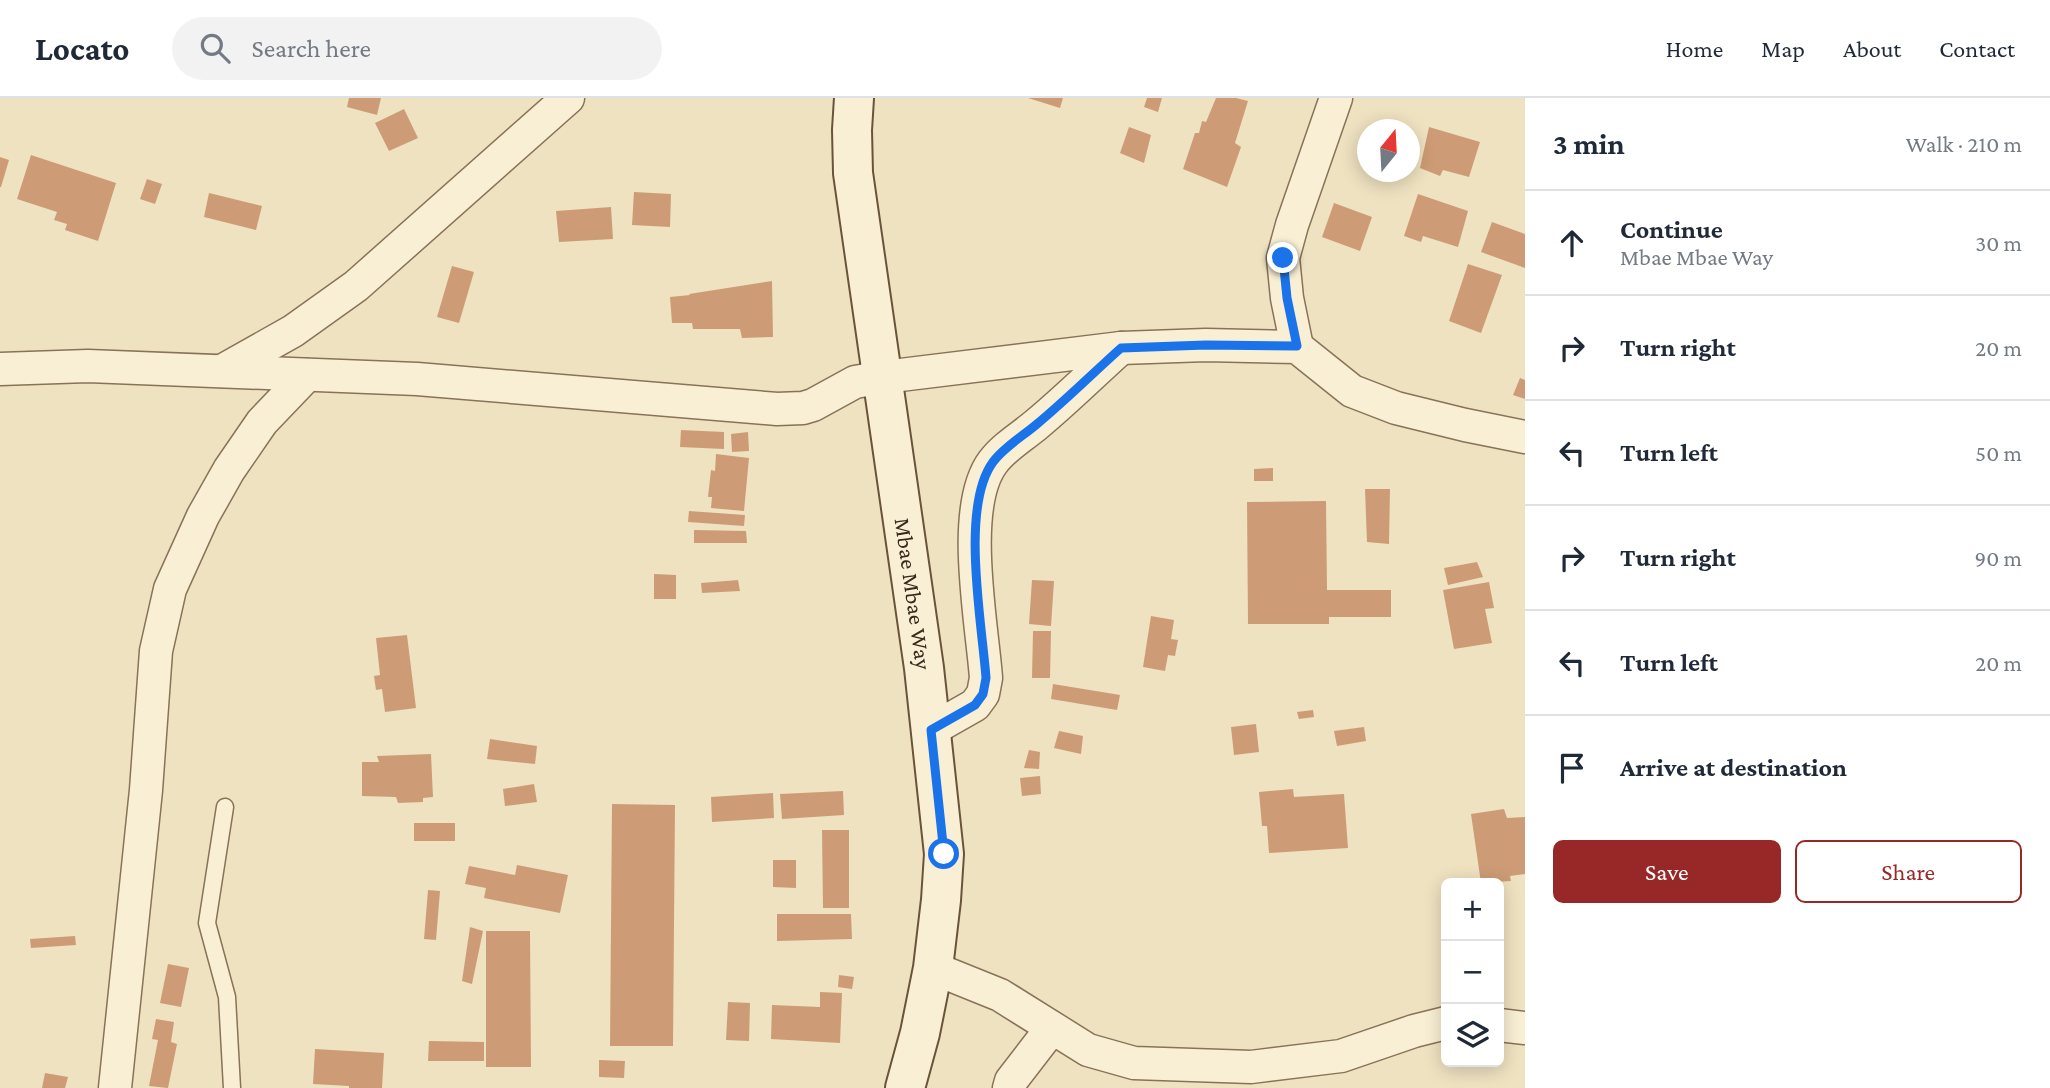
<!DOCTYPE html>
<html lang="en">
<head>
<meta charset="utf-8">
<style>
  body { margin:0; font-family:"Crimson Pro",serif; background:#f2f2f3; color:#1f2937 }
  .controls { position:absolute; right:21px; bottom:21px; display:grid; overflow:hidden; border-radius:10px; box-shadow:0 4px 18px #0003 }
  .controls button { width:63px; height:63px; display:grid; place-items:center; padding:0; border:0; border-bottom:2px solid #e0e1e3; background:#fff; color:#1f2937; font:35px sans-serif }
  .compass { position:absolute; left:1357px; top:21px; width:63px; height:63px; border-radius:50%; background:#fff; box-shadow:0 4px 18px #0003; rotate:18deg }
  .stop { position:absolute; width:21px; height:21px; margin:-16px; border:5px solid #1a73e8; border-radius:50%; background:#fff }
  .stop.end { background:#1a73e8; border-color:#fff; box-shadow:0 2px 7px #0008 }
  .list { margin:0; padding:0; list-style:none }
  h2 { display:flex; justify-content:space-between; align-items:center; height:91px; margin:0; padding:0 28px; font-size:30px }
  h2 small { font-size:23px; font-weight:400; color:#747a83 }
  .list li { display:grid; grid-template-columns:46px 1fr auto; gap:21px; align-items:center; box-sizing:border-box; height:105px; padding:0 28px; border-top:2px solid #e0e1e3 }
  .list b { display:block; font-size:26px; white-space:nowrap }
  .list p { margin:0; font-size:23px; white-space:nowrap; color:#747a83 }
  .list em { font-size:23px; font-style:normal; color:#747a83 }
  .actions { display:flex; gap:14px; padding:21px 28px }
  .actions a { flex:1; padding:16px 0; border:2px solid #982827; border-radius:10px; text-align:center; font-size:24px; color:#982827 }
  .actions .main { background:#982827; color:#fff }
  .icon { flex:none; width:38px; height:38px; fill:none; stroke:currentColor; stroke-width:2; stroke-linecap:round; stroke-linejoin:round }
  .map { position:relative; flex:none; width:1525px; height:990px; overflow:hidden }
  header { display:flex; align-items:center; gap:42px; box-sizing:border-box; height:98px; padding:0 35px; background:#fff; border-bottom:2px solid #e0e1e3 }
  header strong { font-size:33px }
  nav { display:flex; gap:38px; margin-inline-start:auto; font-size:24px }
  .search { width:490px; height:63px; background:#f2f2f3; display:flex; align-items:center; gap:18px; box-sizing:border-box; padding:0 24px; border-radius:38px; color:#747a83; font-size:26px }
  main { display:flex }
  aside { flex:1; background:#fff }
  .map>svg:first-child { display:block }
  .building { fill:#cd9c76 }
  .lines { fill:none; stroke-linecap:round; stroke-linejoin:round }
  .lane-casing { stroke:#887258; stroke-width:19 }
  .street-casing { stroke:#887258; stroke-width:35 }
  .secondary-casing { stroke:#6a533b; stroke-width:42 }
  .lane { stroke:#f9efd4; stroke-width:16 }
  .street { stroke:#f9efd4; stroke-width:32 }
  .secondary { stroke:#f9efd4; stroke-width:38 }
  .route { stroke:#1a73e8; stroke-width:9 }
  .labels { text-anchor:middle; stroke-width:6; stroke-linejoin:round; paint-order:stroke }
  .street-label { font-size:23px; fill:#372a1d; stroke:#f6ecd0 }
</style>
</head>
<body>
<header>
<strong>Locato</strong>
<div class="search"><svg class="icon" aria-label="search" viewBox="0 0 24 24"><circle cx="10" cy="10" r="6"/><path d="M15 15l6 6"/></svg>Search here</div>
<nav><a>Home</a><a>Map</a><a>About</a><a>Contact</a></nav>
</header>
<main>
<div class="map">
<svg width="1525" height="990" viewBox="0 0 1525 990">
  <rect width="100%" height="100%" fill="#efe2c1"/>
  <g class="building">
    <path d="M349 0H381L377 17 347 9Z"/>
    <path d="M1028 0H1063L1060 10Z"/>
    <path d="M1147 0H1162L1158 14 1144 9Z"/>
    <path d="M1216 0H1236L1248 3 1235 45 1241 49 1227 89 1183 71 1195 35H1199L1202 23 1206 24Z"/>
    <path d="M404 11 418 40 389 53 375 25Z"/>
    <path d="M1129 29 1151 37 1144 65 1120 55Z"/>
    <path d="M1429 29 1480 44 1469 79 1443 72 1440 78 1420 70Z"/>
    <path d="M31 57 116 85 98 143 65 132 67 126 54 122 57 114 17 101Z"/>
    <path d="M0 59 9 62 1 89H0Z"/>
    <path d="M147 81 162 86 155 106 140 101Z"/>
    <path d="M634 94 671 96 670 129 632 127Z"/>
    <path d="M209 95 262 108 256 132 204 119Z"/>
    <path d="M1418 96 1468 113 1458 149 1423 138 1421 144 1404 138Z"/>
    <path d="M1334 105 1372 119 1360 153 1322 139Z"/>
    <path d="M611 109 613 141 559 144 556 113Z"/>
    <path d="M1492 124 1525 136V170L1481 154Z"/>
    <path d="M1468 166 1502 177 1481 235 1449 223Z"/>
    <path d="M452 168 474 174 459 225 437 219Z"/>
    <path d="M772 183 773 239 742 240 740 231H693L692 225H672L670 199 690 197 689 196Z"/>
    <path d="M1520 280 1525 282V301L1513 297Z"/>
    <path d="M681 332 724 334V351L680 349Z"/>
    <path d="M748 334 749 353 732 354 731 336Z"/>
    <path d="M716 356 749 360 744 413 711 410 712 399H708L711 372 715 373Z"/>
    <path d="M1273 370V383H1254V371Z"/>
    <path d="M1365 391H1390L1389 446 1367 444Z"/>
    <path d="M1326 403 1327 492H1391V519H1329V526H1248L1247 404Z"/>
    <path d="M689 413 745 417 744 428 688 424Z"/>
    <path d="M694 432 746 433 747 445H694Z"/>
    <path d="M1477 464 1483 479 1448 487 1444 470Z"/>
    <path d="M654 476 676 477V501H654Z"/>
    <path d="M738 482 740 493 702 495 701 485Z"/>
    <path d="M1032 482 1054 483 1051 528 1029 526Z"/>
    <path d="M1489 484 1494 510 1485 511 1492 545 1454 551 1443 492Z"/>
    <path d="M1151 518 1174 522 1171 541 1178 542 1175 558 1168 557 1165 573 1143 569Z"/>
    <path d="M1033 533H1051L1050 580H1032Z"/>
    <path d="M407 537 416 610 385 614 382 591 376 592 374 578 380 577 376 540Z"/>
    <path d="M1053 586 1120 597 1117 612 1051 601Z"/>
    <path d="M1313 612 1314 619 1299 621 1297 614Z"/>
    <path d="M1256 626 1259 654 1234 657 1231 629Z"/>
    <path d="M1364 629 1366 643 1337 648 1334 633Z"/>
    <path d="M1059 633 1083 638 1081 656 1054 650Z"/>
    <path d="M490 641 537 648 535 666 487 661Z"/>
    <path d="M1029 652 1040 654 1039 671 1024 670Z"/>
    <path d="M431 656 433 699 423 700V704L398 705 396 699 362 698V664H379L377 658Z"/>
    <path d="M1040 678 1041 696 1022 698 1020 680Z"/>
    <path d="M534 686 537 704 505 708 503 691Z"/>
    <path d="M1293 691 1294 699 1344 696 1348 750 1269 755 1267 728H1262L1259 694Z"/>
    <path d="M843 693 844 717 782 721 780 696Z"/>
    <path d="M773 695 774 720 712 724 711 699Z"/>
    <path d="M612 706 675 707 673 948H610Z"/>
    <path d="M1504 711 1507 720 1525 719V776L1510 778 1511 783 1481 785 1471 716Z"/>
    <rect x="414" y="725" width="41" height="18"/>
    <path d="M822 732H849V810H823Z"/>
    <path d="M773 762H796V790L773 789Z"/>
    <path d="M517 767 568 777 560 815 484 800 486 790 465 786 469 768 515 777Z"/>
    <path d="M428 792 440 793 436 842 424 841Z"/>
    <path d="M777 816H851L852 841 777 843Z"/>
    <path d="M470 829 483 833 472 886 462 883Z"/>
    <path d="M486 833H530L531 969H486Z"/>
    <path d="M75 838 76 847 31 850 30 841Z"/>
    <path d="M168 866 189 870 181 909 160 905Z"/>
    <path d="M839 877 854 879 852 891 838 889Z"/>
    <path d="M820 894 842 895 840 945 771 941 772 907 820 909Z"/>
    <path d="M728 904 750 905 749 943 726 942Z"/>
    <path d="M156 921 174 924 171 944 177 946 168 990 149 988 158 942 152 941Z"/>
    <path d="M429 943 484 944V963H428Z"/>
    <path d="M315 951 384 955 382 990H349V988L313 986Z"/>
    <path d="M599 962 625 963 624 980 599 979Z"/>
    <path d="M45 975 68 979 65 990H42Z"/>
  </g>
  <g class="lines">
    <defs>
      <path id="lane" d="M225 709 207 825 227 899 232 990"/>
      <g id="street">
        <path d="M1297 249 1287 200 1283 160 1292 127 1336 0"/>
        <path d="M0 271 88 268 417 281 777 311 803 310 813 307 855 284 884 279 1121 250 1206 247 1297 249 1352 293 1396 310 1465 327 1525 339"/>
        <path d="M222 273 293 233 356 188 568 0"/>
        <path d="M931 632 975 607 983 596 986 580C982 525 959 409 993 364 1004 349 1023 338 1037 326 1066 302 1093 275 1121 250"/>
        <path d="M933 870 1000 897 1088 952 1134 965 1251 969 1341 958 1414 933 1446 925"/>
        <path d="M1499 927 1525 930"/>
        <path d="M115 990 146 692 156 553 170 491 203 418 229 372 262 324 307 277"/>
        <path d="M1009 990 1011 983 1051 931"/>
      </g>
      <g id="secondary">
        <path id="s1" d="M854 0 852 32 853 75 924 570 944 756 941 802 933 870 920 935 905 990"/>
      </g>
    </defs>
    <use href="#lane" class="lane-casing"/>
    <use href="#street" class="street-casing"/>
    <use href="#secondary" class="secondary-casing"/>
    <use href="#lane" class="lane"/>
    <use href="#street" class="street"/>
    <use href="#secondary" class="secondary"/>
  </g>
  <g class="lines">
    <path class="route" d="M944 756 931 632 975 607 983 596 986 580C982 525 960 409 993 364 1004 349 1023 338 1037 326 1066 302 1093 275 1121 250L1206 247 1297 248 1287 200 1283 160"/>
  </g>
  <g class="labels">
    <g class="street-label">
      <text dy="8" stroke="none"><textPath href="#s1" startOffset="500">Mbae Mbae Way</textPath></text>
    </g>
  </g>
</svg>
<div class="controls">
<button>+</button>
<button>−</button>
<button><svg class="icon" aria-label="layers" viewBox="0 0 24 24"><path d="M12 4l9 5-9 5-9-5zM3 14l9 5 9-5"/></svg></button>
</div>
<svg class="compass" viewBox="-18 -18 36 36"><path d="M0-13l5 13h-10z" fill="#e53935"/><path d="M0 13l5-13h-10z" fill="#747a83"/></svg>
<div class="stop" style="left:944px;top:756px"></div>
<div class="stop end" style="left:1283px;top:160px"></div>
</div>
<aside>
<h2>3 min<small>Walk · 210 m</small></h2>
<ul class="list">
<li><svg class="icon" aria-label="ahead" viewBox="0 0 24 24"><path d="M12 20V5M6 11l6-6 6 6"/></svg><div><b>Continue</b><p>Mbae Mbae Way</p></div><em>30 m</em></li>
<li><svg class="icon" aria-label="right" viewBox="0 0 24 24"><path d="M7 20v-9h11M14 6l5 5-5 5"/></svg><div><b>Turn right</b></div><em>20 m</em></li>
<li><svg class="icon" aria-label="left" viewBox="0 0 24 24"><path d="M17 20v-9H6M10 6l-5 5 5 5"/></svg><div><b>Turn left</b></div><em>50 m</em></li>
<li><svg class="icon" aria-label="right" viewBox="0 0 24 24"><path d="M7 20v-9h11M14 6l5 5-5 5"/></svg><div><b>Turn right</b></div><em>90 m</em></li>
<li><svg class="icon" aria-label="left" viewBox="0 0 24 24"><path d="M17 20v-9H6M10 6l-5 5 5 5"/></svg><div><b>Turn left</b></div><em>20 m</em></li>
<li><svg class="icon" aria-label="arrive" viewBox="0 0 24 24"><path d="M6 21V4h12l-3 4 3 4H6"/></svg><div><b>Arrive at destination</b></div></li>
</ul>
<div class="actions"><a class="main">Save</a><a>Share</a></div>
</aside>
</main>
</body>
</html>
